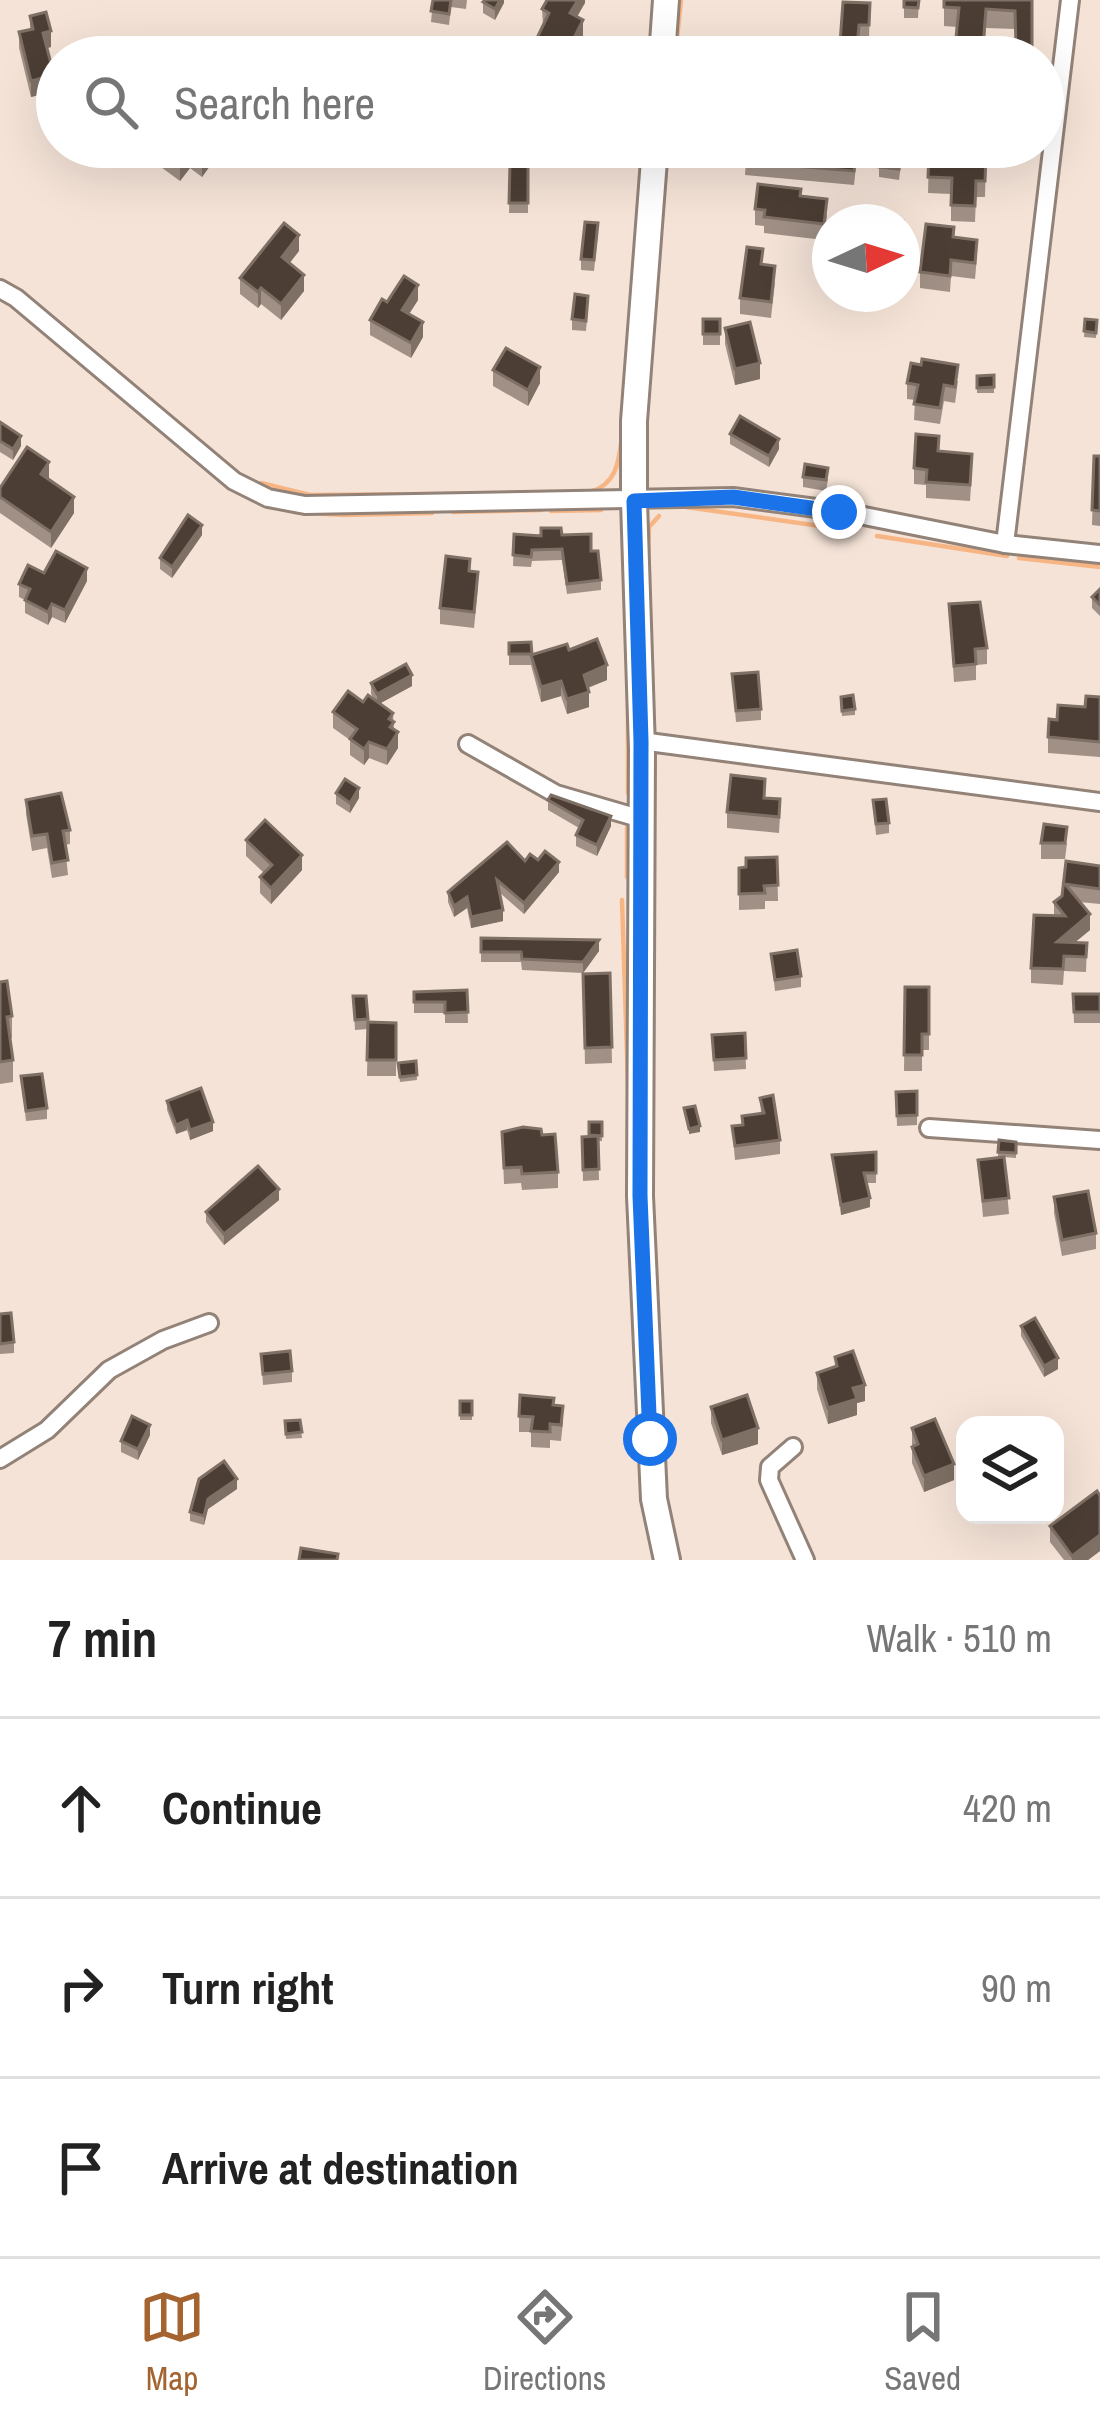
<!DOCTYPE html>
<html lang="en">
<head>
<meta charset="utf-8">
<style>
  body { margin:0; font-family:"Archivo Narrow",sans-serif; background:#f2f2f2; color:#222 }
  .controls { position:absolute; right:36px; bottom:36px; display:grid; overflow:hidden; border-radius:24px; box-shadow:0 12px 48px #0002 }
  .controls button { width:108px; height:108px; display:grid; place-items:center; padding:0; border:0; border-bottom:3px solid #e0e0e0; background:#fff; color:#222; font:60px sans-serif }
  .compass { position:absolute; left:812px; top:204px; width:108px; height:108px; border-radius:50%; background:#fff; box-shadow:0 12px 48px #0002; rotate:86deg }
  .stop { position:absolute; width:36px; height:36px; margin:-27px; border:9px solid #1a73e8; border-radius:50%; background:#fff }
  .stop.end { background:#1a73e8; border-color:#fff; box-shadow:0 3px 12px #0008 }
  .list { margin:0; padding:0; list-style:none }
  h2 { display:flex; justify-content:space-between; align-items:center; height:156px; margin:0; padding:0 48px; font-size:51px }
  h2 small { font-size:39px; font-weight:400; color:#767676 }
  .list li { display:grid; grid-template-columns:78px 1fr auto; gap:36px; align-items:center; box-sizing:border-box; height:180px; padding:0 48px; border-top:3px solid #e0e0e0 }
  .list b { display:block; font-size:45px; white-space:nowrap }
  .list em { font-size:39px; font-style:normal; color:#767676 }
  .icon { flex:none; width:66px; height:66px; fill:none; stroke:currentColor; stroke-width:2; stroke-linecap:round; stroke-linejoin:round }
  .map { position:relative; flex:none; width:1100px; height:1560px; overflow:hidden }
  .search { position:absolute; background:#fff; box-shadow:0 12px 48px #0002; left:36px; right:36px; top:36px; height:132px; display:flex; align-items:center; gap:30px; box-sizing:border-box; padding:0 42px; border-radius:66px; color:#767676; font-size:45px }
  .sheet { height:696px; background:#fff }
  nav { display:flex; justify-content:space-around; align-items:center; box-sizing:border-box; height:168px; border-top:3px solid #e0e0e0; background:#fff; font-size:33px; color:#767676 }
  nav a { display:grid; justify-items:center; gap:6px }
  nav .on { color:#a5642f }
  .map>svg:first-child { display:block }
  .lines { fill:none; stroke-linecap:round; stroke-linejoin:round }
  .stream { stroke:#f8b584; stroke-width:4.5 }
  .street-casing { stroke:#928277; stroke-width:22 }
  .secondary-casing { stroke:#928277; stroke-width:30 }
  .street { stroke:#fff; stroke-width:16 }
  .secondary { stroke:#fff; stroke-width:24 }
  .wall { fill:#a09086 }
  .shaded-wall { fill:#7f7065 }
  .building { fill:#4c3e34; stroke:#7f7065; stroke-width:3 }
  .route { stroke:#1a73e8; stroke-width:15 }
</style>
</head>
<body>
<div class="map">
<svg width="1100" height="1560" viewBox="0 0 1100 1560">
  <rect width="100%" height="100%" fill="#f5e3d7"/>
  <g class="lines">
    <g class="stream">
      <path d="M675 57 681 0"/>
      <path d="M261 483 310 495 440 494"/>
      <path d="M590 492C620 483 619 456 623 428"/>
      <path d="M446 494H470"/>
      <path d="M686 507 855 531"/>
      <path d="M551 511 601 510"/>
      <path d="M294 512 343 515 432 513"/>
      <path d="M453 512 541 510"/>
      <path d="M877 536 1007 556"/>
      <path d="M1019 558 1100 567"/>
      <path d="M648 560 649 527 659 516"/>
      <path d="M628 793V696"/>
      <path d="M627 877V828"/>
      <path d="M622 900 629 1114"/>
      <path d="M632 1275 640 1449"/>
      <path d="M665 1495 673 1531"/>
    </g>
    <defs>
      <g id="street">
        <path d="M0 289 16 298 234 481 268 498 305 505 733 497 839 511 1005 544 1100 554"/>
        <path d="M1005 544 1070 0"/>
        <path d="M641 741 1100 802"/>
        <path d="M468 744 556 794 642 819"/>
        <path d="M929 1128 1100 1140"/>
        <path d="M793 1447 770 1467 769 1480 805 1560"/>
        <path d="M0 1459 47 1430 109 1370 163 1340 209 1323"/>
      </g>
      <g id="secondary">
        <path d="M662 57 666 0"/>
        <path d="M655 147 634 421V501L642 749 640 1196 654 1499 667 1560"/>
      </g>
    </defs>
    <use href="#street" class="street-casing"/>
    <use href="#secondary" class="secondary-casing"/>
    <use href="#street" class="street"/>
    <use href="#secondary" class="secondary"/>
  </g>
  <g class="wall">
    <path d="M433 0H467L466 9 451 7 449 25 431 22Z"/>
    <path d="M504 0 495 20 483 13V2Z"/>
    <path d="M585 0 577 17 583 35 575 51 528 57 543 25 542 9Z"/>
    <path d="M904 0H919L918 18H904Z"/>
    <path d="M944 0H1032V57H1016L1015 29 986 28 984 57H954L957 27 944 26Z"/>
    <path d="M870 3 869 39 859 38 857 57H839Z"/>
    <path d="M30 16 51 47 47 48 54 91 31 97 19 48V32L30 29Z"/>
    <path d="M150 147H212V163L202 177 190 168 180 181 150 159Z"/>
    <path d="M747 147H858L854 185 745 175Z"/>
    <path d="M929 153 986 156 985 197H976L975 222 951 221V194L928 193Z"/>
    <path d="M901 164 899 180 879 177V167Z"/>
    <path d="M510 165H528V213H509Z"/>
    <path d="M755 209 827 215 824 240 764 233V226L755 225Z"/>
    <path d="M598 234 594 271 581 270V259Z"/>
    <path d="M954 237 977 256 975 279 951 276 950 292 920 288V272Z"/>
    <path d="M299 251 289 263 304 291 281 320 261 304 258 308 240 294V278Z"/>
    <path d="M775 282 771 318 740 314V298Z"/>
    <path d="M418 300 409 314 423 337 411 358 370 335V320L387 302Z"/>
    <path d="M588 307 586 331 572 330V319Z"/>
    <rect x="703" y="319" width="17" height="26"/>
    <path d="M1085 319 1097 320 1096 338 1084 337Z"/>
    <path d="M725 328 760 379 735 385 725 344Z"/>
    <path d="M493 370 540 383 528 406 493 386Z"/>
    <path d="M994 375V393H977V376Z"/>
    <path d="M958 381 955 403 944 401 940 424 914 420 915 400 907 399V383Z"/>
    <path d="M0 422 21 446 13 460 0 452Z"/>
    <path d="M730 434 779 449 769 467 730 444Z"/>
    <path d="M1094 456H1100V526L1092 525Z"/>
    <path d="M914 468 972 470 970 501 926 498V485L914 484Z"/>
    <path d="M803 477 828 479 826 491 803 487Z"/>
    <path d="M49 478 74 513 51 548 0 513V488Z"/>
    <path d="M514 534 562 535 591 551 601 580V590L567 594 562 560 532 561 531 567 513 566Z"/>
    <path d="M202 535 172 578 160 569V558Z"/>
    <path d="M470 571 478 588 474 628 440 624V608Z"/>
    <path d="M44 573 87 581 65 623 52 617 48 625 25 613V600L19 597V584Z"/>
    <path d="M1100 589V616L1092 608V597Z"/>
    <path d="M949 604 987 648V664L976 665V680L954 682Z"/>
    <path d="M509 643 532 655 569 650 607 680 588 688 589 707 567 714 561 696 541 702 531 665H509Z"/>
    <path d="M732 674 761 709V720L736 722Z"/>
    <path d="M371 683 412 686 379 704 393 713 394 729 398 748 387 765 369 758 364 765 350 755V740L333 728V712L374 700 371 694Z"/>
    <path d="M841 697 855 709V715L842 716Z"/>
    <path d="M1100 697V757L1048 753V737L1057 720 1085 707Z"/>
    <path d="M336 793 359 798 350 813 336 804Z"/>
    <path d="M765 798 780 815 779 833 727 828V812Z"/>
    <path d="M26 800 70 830V844L65 845 68 875 52 878 47 848 32 851 26 814Z"/>
    <path d="M548 800 611 826 597 856 576 846V835L579 828 548 810Z"/>
    <path d="M873 800 889 823V833L876 835Z"/>
    <path d="M246 840 302 870 271 904 260 893V877L264 873 246 856Z"/>
    <path d="M1041 843H1067L1065 859H1041Z"/>
    <path d="M777 857 778 901H765V909L739 910V868L746 867Z"/>
    <path d="M525 861 559 872 524 914 500 893 503 921 471 928 467 908 454 917 448 902V892Z"/>
    <path d="M1066 861 1100 866V904L1079 902 1090 930 1074 943H1087L1086 972 1064 971 1063 985 1031 983V968L1054 916V902L1062 896Z"/>
    <path d="M481 938 599 951 583 973 522 970 521 962H481Z"/>
    <path d="M771 954 801 976V987L775 991Z"/>
    <path d="M610 973 612 1063 585 1064 583 974Z"/>
    <path d="M0 982 12 1016V1038H10L13 1060V1082L0 1084Z"/>
    <path d="M905 987H929V1050H922V1071H904Z"/>
    <path d="M467 990 468 1023H445V1013H414V992Z"/>
    <path d="M1073 994H1100V1023H1074Z"/>
    <path d="M353 996H366L368 1029 355 1030Z"/>
    <path d="M368 1022 396 1023V1076H367Z"/>
    <path d="M745 1033 746 1069 714 1071 712 1035Z"/>
    <path d="M416 1061 417 1080 400 1082 398 1063Z"/>
    <path d="M21 1076 47 1108V1119L26 1121Z"/>
    <path d="M917 1091V1125L897 1126 896 1092Z"/>
    <path d="M760 1098 780 1140V1154L735 1160 732 1126 742 1125V1116L761 1113Z"/>
    <path d="M167 1101 213 1131 190 1140 187 1130 176 1134 167 1110Z"/>
    <path d="M602 1122V1141H598L599 1180 583 1181 582 1137H589Z"/>
    <path d="M502 1132 542 1135 558 1172V1188L522 1190 521 1183 504 1184Z"/>
    <path d="M1016 1142V1158L1004 1157 1009 1214 983 1217 978 1160 1004 1157H998V1152Z"/>
    <path d="M876 1152V1183H866L870 1207 841 1215 832 1155Z"/>
    <path d="M1054 1197 1096 1233V1249L1062 1256 1054 1213Z"/>
    <path d="M279 1200 224 1245 206 1222V1212Z"/>
    <path d="M0 1314 14 1342V1353L0 1354Z"/>
    <path d="M1021 1326 1058 1369 1044 1377 1021 1336Z"/>
    <path d="M261 1354 292 1371V1382L263 1385Z"/>
    <path d="M835 1357 865 1401 857 1403V1415L828 1424 817 1389V1373L835 1367Z"/>
    <rect x="460" y="1401" width="12" height="19"/>
    <path d="M553 1405 563 1422 561 1441 550 1440V1448L531 1447V1432H519V1416Z"/>
    <path d="M711 1407 758 1444 722 1455 711 1423Z"/>
    <path d="M300 1420 302 1438 286 1439 285 1421Z"/>
    <path d="M912 1428 954 1480 924 1492 912 1463Z"/>
    <path d="M150 1435 138 1460 121 1452V1441Z"/>
    <path d="M237 1489 208 1509 204 1525 190 1521V1512Z"/>
    <path d="M1100 1496V1551L1088 1560H1064L1050 1542V1526Z"/>
  </g>
  <g class="shaded-wall">
    <path d="M500 0H504V3L495 20V9Z"/>
    <path d="M578 0H585V3L570 29V13Z"/>
    <path d="M583 20V35L572 57 569 48Z"/>
    <path d="M51 31V47L43 49V33Z"/>
    <path d="M54 75V91L31 97V81Z"/>
    <path d="M212 147V163L202 177V161Z"/>
    <path d="M190 152V168L180 181V165Z"/>
    <path d="M299 235V251L282 273V257Z"/>
    <path d="M304 275V291L281 320V304Z"/>
    <path d="M418 285V300L402 325V310Z"/>
    <path d="M261 288V304L258 308V292Z"/>
    <path d="M423 322V337L411 358V343Z"/>
    <path d="M760 363V379L735 385V369Z"/>
    <path d="M540 367V383L528 406V390Z"/>
    <path d="M21 436V446L13 460V449Z"/>
    <path d="M779 439V449L769 467V456Z"/>
    <path d="M49 462V478L41 490V474Z"/>
    <path d="M74 497V513L51 548V532Z"/>
    <path d="M202 525V535L172 578V567Z"/>
    <path d="M87 568V581L65 623V610Z"/>
    <path d="M52 604V617L48 625V612Z"/>
    <path d="M607 665V680L584 689V675Z"/>
    <path d="M412 675V686L377 705V694Z"/>
    <path d="M561 681V696L541 702V687Z"/>
    <path d="M589 692V707L567 714V699Z"/>
    <path d="M398 732V748L387 765V749Z"/>
    <path d="M369 742V758L364 765V749Z"/>
    <path d="M359 788V798L350 813V803Z"/>
    <path d="M611 816V826L597 856V845Z"/>
    <path d="M302 855V870L271 904V888Z"/>
    <path d="M559 862V872L524 914V903Z"/>
    <path d="M467 897V908L454 917V906Z"/>
    <path d="M503 910V921L471 928V917Z"/>
    <path d="M1090 914V930L1057 957V942Z"/>
    <path d="M599 940V951L583 973V962Z"/>
    <path d="M187 1120V1130L176 1134V1125Z"/>
    <path d="M213 1122V1131L190 1140V1130Z"/>
    <path d="M700 1126V1132L689 1134V1129Z"/>
    <path d="M279 1189V1200L224 1245V1234Z"/>
    <path d="M870 1198V1207L841 1215V1205Z"/>
    <path d="M1058 1358V1369L1044 1377V1366Z"/>
    <path d="M865 1385V1401L857 1403V1415L828 1424V1408L853 1388Z"/>
    <path d="M150 1425V1435L138 1460V1449Z"/>
    <path d="M758 1428V1444L722 1455V1440Z"/>
    <path d="M954 1464V1480L924 1492V1476Z"/>
    <path d="M237 1479V1489L208 1509 204 1525V1516L208 1499Z"/>
    <path d="M1100 1535V1551L1088 1560H1072V1556Z"/>
  </g>
  <g class="building">
    <path d="M433 0H451L449 14 431 11Z"/>
    <path d="M485 0H500L495 9 483 2Z"/>
    <path d="M547 0H578L570 13 583 20 569 48 584 57H528L549 13 542 9Z"/>
    <path d="M904 0H919L918 8 904 7Z"/>
    <path d="M944 0H1032V46H1016L1015 11 986 9 982 57H954L959 8 944 7Z"/>
    <path d="M843 2 870 3 869 25H859L856 57H839Z"/>
    <path d="M46 12 51 31 43 33 54 75 31 81 19 32 33 29 30 16Z"/>
    <path d="M155 147H212L202 161 190 152 180 165Z"/>
    <path d="M747 147H857L854 171 745 162Z"/>
    <path d="M881 151 901 153 899 169 879 167Z"/>
    <path d="M929 153 986 156 985 181H976L975 206 951 205 952 178 928 177Z"/>
    <path d="M510 165H528V203H509Z"/>
    <path d="M758 184 801 189 800 196 827 199 824 224 764 217 765 210 755 209Z"/>
    <path d="M873 216 903 221 902 227V222H872Z"/>
    <path d="M585 222 598 223 594 260 581 259Z"/>
    <path d="M284 223 299 235 282 257 304 275 281 304 261 288 258 292 240 278Z"/>
    <path d="M926 224 954 227 953 237 977 240 975 263 951 260 950 276 920 272Z"/>
    <path d="M747 247 763 249 761 264 775 266 771 302 740 298Z"/>
    <path d="M404 276 418 285 402 310 423 322 411 343 370 320 382 299 387 302Z"/>
    <path d="M575 294 588 296 586 321 572 319Z"/>
    <rect x="703" y="319" width="17" height="15"/>
    <path d="M1085 319 1097 320 1096 333 1084 331Z"/>
    <path d="M750 322 760 363 735 369 725 328Z"/>
    <path d="M506 348 540 367 528 390 493 370Z"/>
    <path d="M922 359 958 365 955 387 944 385 940 408 914 404 918 385 907 383 911 363 921 365Z"/>
    <path d="M994 375V387L977 388V376Z"/>
    <path d="M740 416 779 439 769 456 730 434Z"/>
    <path d="M0 422 21 436 13 449 0 441Z"/>
    <path d="M916 434 939 436 938 451 972 454 970 485 926 482 927 470 914 468Z"/>
    <path d="M27 447 49 462 41 474 74 497 51 532 0 497V488Z"/>
    <path d="M1094 456H1100V511L1092 510Z"/>
    <path d="M805 464 828 468 826 480 803 477Z"/>
    <path d="M188 515 202 525 172 567 160 558Z"/>
    <path d="M541 528H561L562 535 591 534V551H598L601 580 567 584 562 549 532 550 531 557 513 555 514 534 541 536Z"/>
    <path d="M56 551 87 568 65 610 52 604 48 612 25 600 30 589 19 584 28 565 44 573Z"/>
    <path d="M446 556 470 559 469 571 478 572 474 612 440 608Z"/>
    <path d="M1100 589V605L1092 597Z"/>
    <path d="M980 602 987 648 975 649 976 664 954 666 949 604Z"/>
    <path d="M597 639 607 665 584 675 589 692 567 699 561 681 541 687 531 655 567 644 569 650Z"/>
    <path d="M531 642 532 654H509V643Z"/>
    <path d="M406 664 412 675 377 694 371 683Z"/>
    <path d="M758 672 761 709 736 711 732 674Z"/>
    <path d="M348 691 363 702 368 695 393 713 389 719 394 722 390 727 398 732 387 749 369 742 364 749 350 739 357 729 333 712Z"/>
    <path d="M853 695 855 709 842 711 841 697Z"/>
    <path d="M1086 696 1100 697V742L1048 737 1049 719 1057 720 1058 705 1085 707Z"/>
    <path d="M731 775 765 779 764 798 780 799 779 817 727 812Z"/>
    <path d="M345 779 359 788 350 803 336 793Z"/>
    <path d="M61 793 70 830 63 831 68 860 52 863 47 834 32 836 26 800Z"/>
    <path d="M551 795 611 816 597 845 576 835 583 820 548 800Z"/>
    <path d="M886 799 889 823 876 824 873 800Z"/>
    <path d="M265 820 302 855 271 888 260 877 272 865 246 840Z"/>
    <path d="M1044 824 1067 827 1065 843H1041Z"/>
    <path d="M507 842 525 861 530 854 538 860 545 851 559 862 524 903 497 880 503 910 471 917 467 897 454 906 448 892Z"/>
    <path d="M777 857 778 885 764 886 765 893 739 894V868L746 867V858Z"/>
    <path d="M1066 861 1100 866V889L1065 884 1090 914 1057 942 1087 943 1086 957 1064 956 1063 969 1031 968 1034 915 1065 916 1054 902 1062 896Z"/>
    <path d="M481 938 599 940 583 962 522 959 521 952H481Z"/>
    <path d="M797 950 801 976 775 980 771 954Z"/>
    <path d="M610 973 612 1047 585 1048 583 974Z"/>
    <path d="M7 981 12 1016 7 1017 13 1060 0 1062V982Z"/>
    <path d="M905 987H929V1034H922V1055H904Z"/>
    <path d="M467 990 468 1012 445 1013V1002H414V992Z"/>
    <path d="M1073 994H1100V1012H1074Z"/>
    <path d="M353 996H366L368 1019 355 1020Z"/>
    <path d="M368 1022 396 1023V1060H367Z"/>
    <path d="M745 1033 746 1058 714 1060 712 1035Z"/>
    <path d="M416 1061 417 1075 400 1077 398 1063Z"/>
    <path d="M42 1074 47 1108 26 1111 21 1076Z"/>
    <path d="M201 1088 213 1122 190 1130 187 1120 176 1125 167 1101Z"/>
    <path d="M917 1091V1115L897 1116 896 1092Z"/>
    <path d="M773 1095 780 1140 735 1146 732 1126 743 1125 742 1116 764 1113 760 1098Z"/>
    <path d="M695 1106 700 1126 689 1129 684 1108Z"/>
    <path d="M589 1122H602V1136L589 1135Z"/>
    <path d="M523 1127 541 1129 542 1135 555 1134 558 1172 522 1174 521 1167 504 1168 502 1132Z"/>
    <path d="M598 1136 599 1169 583 1170 582 1137Z"/>
    <path d="M999 1140 1016 1142V1153L998 1152Z"/>
    <path d="M876 1152V1173H864L870 1198 841 1205 832 1155Z"/>
    <path d="M1004 1157 1009 1198 983 1201 978 1160Z"/>
    <path d="M258 1166 279 1189 224 1234 206 1212Z"/>
    <path d="M1088 1191 1096 1233 1062 1240 1054 1197Z"/>
    <path d="M11 1313 14 1342 0 1344V1314Z"/>
    <path d="M1035 1318 1058 1358 1044 1366 1021 1326Z"/>
    <path d="M290 1351 292 1371 263 1374 261 1354Z"/>
    <path d="M853 1351 865 1385 853 1388 857 1399 828 1408 817 1373 837 1366 835 1357Z"/>
    <path d="M520 1395 554 1398 553 1405 563 1406 561 1425 550 1424V1432L531 1431 533 1417 519 1416Z"/>
    <path d="M747 1395 758 1428 722 1440 711 1407Z"/>
    <rect x="460" y="1401" width="12" height="14"/>
    <path d="M132 1416 150 1425 138 1449 121 1441Z"/>
    <path d="M935 1419 954 1464 924 1476 912 1447 918 1444 912 1428Z"/>
    <path d="M300 1420 302 1432 286 1434 285 1421Z"/>
    <path d="M224 1461 237 1479 208 1499 204 1516 190 1512 199 1479Z"/>
    <path d="M1097 1491 1100 1496V1535L1072 1556 1050 1526Z"/>
    <path d="M301 1548 338 1554 337 1560H299Z"/>
  </g>
  <g class="lines">
    <path class="route" d="M650 1439 640 1196 641 741 634 501 733 497 839 512"/>
  </g>
</svg>
<div class="controls">
<button><svg class="icon" aria-label="layers" viewBox="0 0 24 24"><path d="M12 4l9 5-9 5-9-5zM3 14l9 5 9-5"/></svg></button>
</div>
<svg class="compass" viewBox="-18 -18 36 36"><path d="M0-13l5 13h-10z" fill="#e53935"/><path d="M0 13l5-13h-10z" fill="#767676"/></svg>
<div class="stop" style="left:650px;top:1439px"></div>
<div class="stop end" style="left:839px;top:512px"></div>
<div class="search"><svg class="icon" aria-label="search" viewBox="0 0 24 24"><circle cx="10" cy="10" r="6"/><path d="M15 15l6 6"/></svg>Search here</div>
</div>
<section class="sheet">
<h2>7 min<small>Walk · 510 m</small></h2>
<ul class="list">
<li><svg class="icon" aria-label="ahead" viewBox="0 0 24 24"><path d="M12 20V5M6 11l6-6 6 6"/></svg><div><b>Continue</b></div><em>420 m</em></li>
<li><svg class="icon" aria-label="right" viewBox="0 0 24 24"><path d="M7 20v-9h11M14 6l5 5-5 5"/></svg><div><b>Turn right</b></div><em>90 m</em></li>
<li><svg class="icon" aria-label="arrive" viewBox="0 0 24 24"><path d="M6 21V4h12l-3 4 3 4H6"/></svg><div><b>Arrive at destination</b></div></li>
</ul>
</section>
<nav>
<a class="on"><svg class="icon" aria-label="map" viewBox="0 0 24 24"><path d="M3 6l6-2 6 2 6-2v14l-6 2-6-2-6 2zM9 4v14M15 6v14"/></svg>Map</a>
<a><svg class="icon" aria-label="directions" viewBox="0 0 24 24"><path d="M12 3l9 9-9 9-9-9zM9 14v-3h6M13 9l2 2-2 2"/></svg>Directions</a>
<a><svg class="icon" aria-label="saved" viewBox="0 0 24 24"><path d="M7 4h10v16l-5-4-5 4z"/></svg>Saved</a>
</nav>
</body>
</html>
